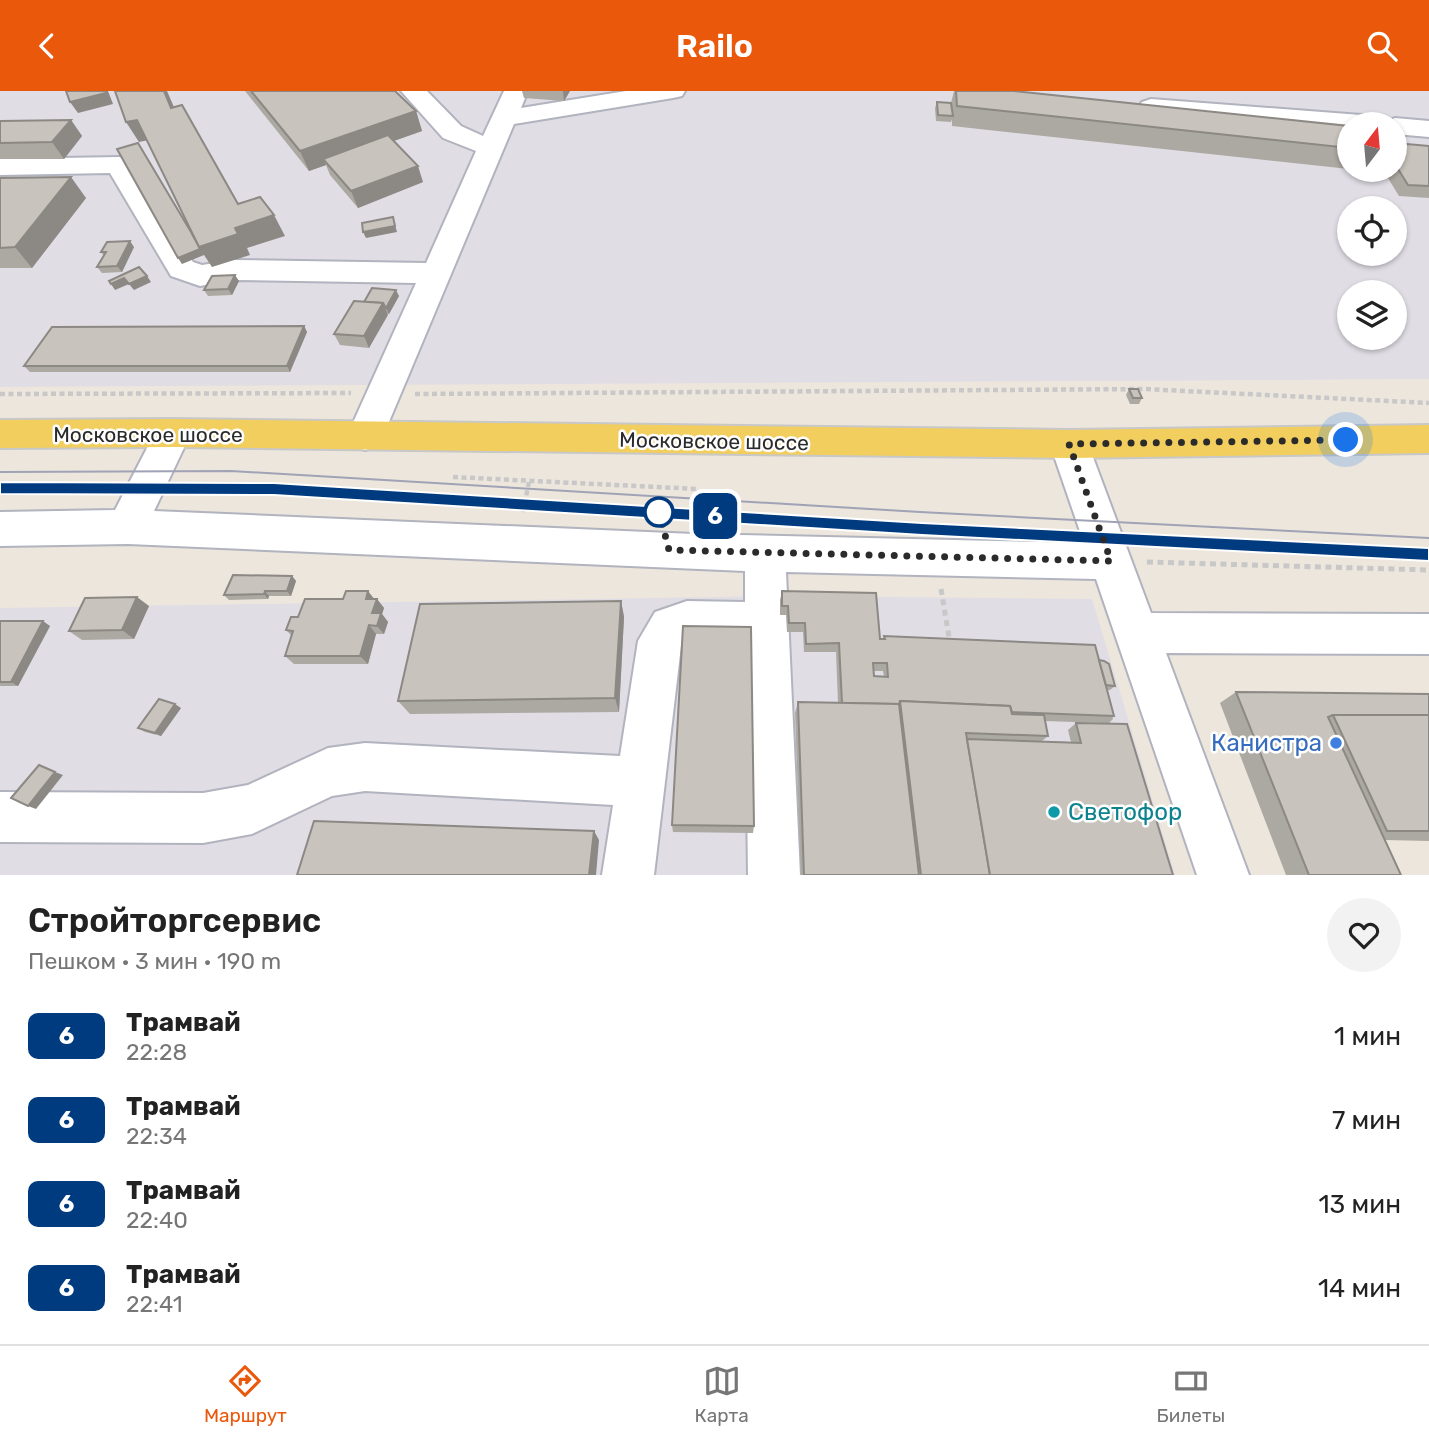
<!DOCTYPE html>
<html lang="ru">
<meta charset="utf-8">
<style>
:root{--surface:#fff;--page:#f2f2f2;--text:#222;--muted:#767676;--line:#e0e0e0;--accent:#ea580c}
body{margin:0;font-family:Rubik,sans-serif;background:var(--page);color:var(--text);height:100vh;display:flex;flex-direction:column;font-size:26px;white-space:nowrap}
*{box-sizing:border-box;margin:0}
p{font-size:23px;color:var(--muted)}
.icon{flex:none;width:38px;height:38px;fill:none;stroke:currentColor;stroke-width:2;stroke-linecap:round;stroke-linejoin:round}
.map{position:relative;height:784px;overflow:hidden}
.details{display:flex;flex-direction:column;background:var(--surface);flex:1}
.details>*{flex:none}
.badge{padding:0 14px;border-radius:10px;font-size:24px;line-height:46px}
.needle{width:46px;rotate:16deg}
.fabs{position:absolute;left:1337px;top:21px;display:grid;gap:14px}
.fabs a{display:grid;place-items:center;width:70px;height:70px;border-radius:50%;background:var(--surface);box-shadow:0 2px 5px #0004;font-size:35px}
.you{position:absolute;width:35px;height:35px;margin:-18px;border:5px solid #fff;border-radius:50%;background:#1a73e8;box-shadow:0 0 0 10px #1a73e833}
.map>.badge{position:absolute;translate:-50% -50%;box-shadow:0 0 0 4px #fff}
.round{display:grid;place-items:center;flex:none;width:74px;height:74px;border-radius:37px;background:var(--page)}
.head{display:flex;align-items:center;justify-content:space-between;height:119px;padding:0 28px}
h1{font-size:33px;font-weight:600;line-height:52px}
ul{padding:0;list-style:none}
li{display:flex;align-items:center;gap:21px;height:84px;padding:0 28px}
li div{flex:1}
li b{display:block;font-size:26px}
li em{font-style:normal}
li .badge{min-width:77px;font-weight:700;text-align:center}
header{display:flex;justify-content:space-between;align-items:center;height:91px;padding:0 28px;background:var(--accent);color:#fff;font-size:32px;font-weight:600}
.menu{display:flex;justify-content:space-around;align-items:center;height:98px;border-top:2px solid var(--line);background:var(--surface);font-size:19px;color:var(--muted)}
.menu a{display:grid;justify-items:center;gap:4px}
.menu .active{color:var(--accent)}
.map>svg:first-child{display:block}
.industrial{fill:#e0dde5;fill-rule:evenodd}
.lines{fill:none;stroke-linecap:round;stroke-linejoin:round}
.minor-casing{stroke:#b1b3be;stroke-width:4}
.major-casing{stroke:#c8c8c8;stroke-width:4}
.path-far1{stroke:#c8c8c8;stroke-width:4.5;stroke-dasharray:5 3.5;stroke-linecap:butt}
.path{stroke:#c8c8c8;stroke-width:5;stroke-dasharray:6 4.5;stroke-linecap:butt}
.minor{fill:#fff;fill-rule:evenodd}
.major{fill:#f1ce5e;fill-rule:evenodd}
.tram{stroke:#9fa3b5;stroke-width:2}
.wall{fill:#aca8a2;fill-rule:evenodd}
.shaded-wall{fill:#8c8884}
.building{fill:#c8c3bc;stroke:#8c8884;stroke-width:2;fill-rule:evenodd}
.line{fill:#003b80;stroke:#fff;stroke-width:2}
.walk{stroke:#2b2b2b;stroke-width:7;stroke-dasharray:0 12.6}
.stop-dot{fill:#fff;stroke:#003b80;stroke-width:3.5}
.shop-dot{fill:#3f7fe0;stroke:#fff;stroke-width:2.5}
.culture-dot{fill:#0f9aa8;stroke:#fff;stroke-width:2.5}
.labels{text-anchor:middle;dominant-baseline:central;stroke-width:5;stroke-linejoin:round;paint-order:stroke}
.street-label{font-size:21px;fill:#2b2b2b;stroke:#fff}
.near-shop-label{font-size:24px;fill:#366cbe;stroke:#fff;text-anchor:end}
.near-culture-label{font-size:24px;fill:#0d838f;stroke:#fff;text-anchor:start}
</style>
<header><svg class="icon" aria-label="back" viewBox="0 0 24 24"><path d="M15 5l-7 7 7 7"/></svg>Railo<svg class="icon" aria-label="search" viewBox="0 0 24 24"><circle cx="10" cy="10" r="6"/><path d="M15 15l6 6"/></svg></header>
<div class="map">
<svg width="1429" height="784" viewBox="0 0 1429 784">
<rect width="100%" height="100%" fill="#ede6dd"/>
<g class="industrial">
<path d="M0 0H1429V288L0 296ZM1349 33H1395V79H1349ZM1349 117H1395V163H1349ZM1349 201H1395V247H1349Z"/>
<path d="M788 505 1092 508 1175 784H0V517Z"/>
</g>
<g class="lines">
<defs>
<g id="minor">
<path d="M401 0H427L461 35 483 45 504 0H528L521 17 626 0H685L682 5 673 7 514 33 383 345 378 355 365 359 352 355 347 345 416 192 234 189 200 195 171 185 110 82 0 84V68L119 66 129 68 193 171 202 174 234 169 426 172 476 60 443 47Z"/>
<path d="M1151 8 1374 25 1385 31 1395 27 1429 30V46L1395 43V33H1349V39L1142 21 1138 16 1142 11Z"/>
<path d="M173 328 186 332 191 342 154 420 694 443 1084 452 1050 353 1056 343 1069 339 1082 343 1088 353 1151 522 1429 523V563L1166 562 1249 784H1197L1096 488 786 481 800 784H748L745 551 687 550 681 555 654 784H602L613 714 365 700 332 705 252 743 203 752 0 751V701L203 702 248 694 328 657 365 652 620 665 638 550 655 521 687 510 745 511V480L128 453 0 455V421L115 419 160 332Z"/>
</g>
<path id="major" d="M173 328 1069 339 1429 334V362L1069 367 173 356 0 357V329Z"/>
</defs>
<use href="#minor" class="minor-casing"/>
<use href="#major" class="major-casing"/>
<g class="path-far1">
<path d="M0 303 351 302"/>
<path d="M415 303 1145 298 1429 312"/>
<path d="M453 386 698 398 696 428"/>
<path d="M523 421 529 391"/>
</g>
<g class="path">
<path d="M1147 471 1429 479"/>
<path d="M941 498 950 552"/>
</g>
<use href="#minor" class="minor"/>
<use href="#major" class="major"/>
<g class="tram">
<path d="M0 381 231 380 920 421 1429 447"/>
<path d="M0 397 223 396 299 399 922 438 1429 464"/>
</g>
</g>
<g class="wall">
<path d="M245 0H395L416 20 422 40 394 50 423 91 358 117 330 84 326 74 309 80Z"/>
<path d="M522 0H570L564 10 524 7Z"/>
<path d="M954 0H1014L1349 35V78L952 35V28L951 31 936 30 935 17 937 11 951 12Z"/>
<path d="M71 29 82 45 64 68H0V30Z"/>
<path d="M1395 52 1429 55V107L1399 105 1383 79H1395Z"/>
<path d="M0 87 86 107 32 177H0Z"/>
<path d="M134 156 122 181 102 182 97 176 104 165 101 161Z"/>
<path d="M239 190 232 204 208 205 204 199Z"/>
<path d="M399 205 389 223H387L369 257 340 254 334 243 364 211Z"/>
<path d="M304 235 307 241 290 281H30L24 275Z"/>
<path d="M1129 298 1142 307 1139 313H1130L1126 304Z"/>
<path d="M292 485 296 490 291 505H269L268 508 229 509 224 504Z"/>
<path d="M782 500 880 548H883L884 545 1099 569 1115 595 1110 599H1107L1113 628 1109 632H1105L1045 630 1048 645 1042 650 1071 651 1068 639 1076 632 1173 784H801L795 622 798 611 838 612 836 561H804L803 541H787L786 524H780V509ZM873 580H883L884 586 874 585Z"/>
<path d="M374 508H377L384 517 382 523 388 531 384 543H376L368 573H294L285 565 292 545 286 539Z"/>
<path d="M621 510 624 526 619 621 410 623 398 610Z"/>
<path d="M149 515 134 548 82 549 69 540Z"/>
<path d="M0 530 50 535 18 595H0Z"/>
<path d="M1236 601 1429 603V750L1385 749 1401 784H1286L1220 612Z"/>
<path d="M181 617 161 645 145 641 138 637Z"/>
<path d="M672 734 754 735 753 742 673 741Z"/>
</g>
<g class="shaded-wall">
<path d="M106 0H108L113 13 78 22 70 11Z"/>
<path d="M164 0H167L183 37 171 17Z"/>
<path d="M563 0H570L564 10Z"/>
<path d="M416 20 422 40 328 73 323 68 326 74 309 80 300 60Z"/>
<path d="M71 29 82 45 64 68 52 51Z"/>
<path d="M137 29 149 49 139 51 126 31Z"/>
<path d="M418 75 423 91 358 117 351 100Z"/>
<path d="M71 86 86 107 32 177 15 156Z"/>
<path d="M274 124 285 145 247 157 250 164 212 176 204 164 182 173 178 167 235 137Z"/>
<path d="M393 126 397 141 366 147 363 141Z"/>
<path d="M130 150 134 156 122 181 117 175Z"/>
<path d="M235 184 239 190 232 204 228 198Z"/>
<path d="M147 185 151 191 134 199 129 193Z"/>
<path d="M124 187 129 193 115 199 111 193Z"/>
<path d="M396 199 399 205 389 223 386 217Z"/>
<path d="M383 212 388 224 369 257 364 245Z"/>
<path d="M304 235 307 241 290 281 287 275Z"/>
<path d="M292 485 296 490 291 505 287 500Z"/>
<path d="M265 500 269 505 268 508 264 503Z"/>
<path d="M368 500 375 509 366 508Z"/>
<path d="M137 506 149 515 134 548 122 539Z"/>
<path d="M377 508 384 517 382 523 388 531 384 543 377 535 372 522Z"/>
<path d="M621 510 624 526 619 621 615 607Z"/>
<path d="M43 530 50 535 18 595 11 591Z"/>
<path d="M369 534 376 543 368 573 360 565Z"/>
<path d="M175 613 181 617 161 645 155 642Z"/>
<path d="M55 681 63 684 36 718 28 715Z"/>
<path d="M594 740 599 749 596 784H589Z"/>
</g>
<g class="building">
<path d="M66 0H106V2L70 11Z"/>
<path d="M115 0H164L171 17 182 14 238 113 260 106 274 124 235 137 238 143 199 156 137 29 126 31Z"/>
<path d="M251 0H395L416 20 300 60Z"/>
<path d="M956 0H1014L1349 35V57L957 15Z"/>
<path d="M937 11 951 12 953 25 938 24Z"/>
<path d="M71 29 52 51 0 52V30Z"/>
<path d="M388 44 418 75 351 100 323 68Z"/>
<path d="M138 52 191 141 200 158 178 167 117 58Z"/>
<path d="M1395 52 1429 55V95L1408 94 1395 73Z"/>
<path d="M71 86 15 156 0 157V87Z"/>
<path d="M393 126 395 135 363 141 362 132Z"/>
<path d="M130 150 117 175 97 176 106 161H101L107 151Z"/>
<path d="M139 176 147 185 129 193 124 187 111 193 109 190Z"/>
<path d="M235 184 228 198 204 199 212 185Z"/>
<path d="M372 197 396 199 386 217 383 212 364 211Z"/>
<path d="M354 210 383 212 364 245 334 243Z"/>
<path d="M304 235 287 275H24L52 236Z"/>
<path d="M1129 298H1138L1142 307H1133Z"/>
<path d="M233 484 292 485 287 500H265L264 503 224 504Z"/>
<path d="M346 500H368L366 508H377L372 522H381L377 535 369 534 360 565H285L293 540 286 539 291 526H298L305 508H343Z"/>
<path d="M782 500 876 502 880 548H885L884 545 1095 554 1114 625 1012 621 1010 615 900 610 899 613 842 612 839 552 806 553 805 532H789L788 515H782ZM873 572H887L888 586 874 585Z"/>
<path d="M137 506 122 539 69 540 85 507Z"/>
<path d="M621 510 615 607 398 610 420 513Z"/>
<path d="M0 530H43L11 591H0Z"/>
<path d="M683 535 751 536 754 735 672 734Z"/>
<path d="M1099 569 1104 570 1109 573 1115 595 1106 594Z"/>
<path d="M1236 601 1429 603V624H1333L1328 626 1401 784H1309Z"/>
<path d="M159 608 175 613 155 642 138 637Z"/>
<path d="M900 610 1010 615 1012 623 1044 624 1048 645 966 642 990 784H921Z"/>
<path d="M798 611 899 613 919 784H804Z"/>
<path d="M1333 624H1429V740H1387Z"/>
<path d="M1076 632 1127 633 1173 784H990L967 648 1081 652Z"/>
<path d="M39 674 55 681 28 715 11 707Z"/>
<path d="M314 730 594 740 589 784H297Z"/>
</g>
<path class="line" d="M0 391 274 392 922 432 1429 457V470L922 444 274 404 0 403Z"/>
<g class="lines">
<path class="walk" d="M659 421 669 459 1111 470 1069 353 1346 349"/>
</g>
<circle class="stop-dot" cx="659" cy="421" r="14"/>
<circle class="shop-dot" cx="1336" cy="652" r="7"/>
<circle class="culture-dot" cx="1054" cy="721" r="7"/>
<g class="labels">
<g class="street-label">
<text x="148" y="343">Московское шоссе</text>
<text transform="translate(714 350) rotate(1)">Московское шоссе</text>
</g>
<g class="near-shop-label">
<text x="1322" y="652">Канистра</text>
</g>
<g class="near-culture-label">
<text x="1068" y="721">Светофор</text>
</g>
</g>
</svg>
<div class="fabs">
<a><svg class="needle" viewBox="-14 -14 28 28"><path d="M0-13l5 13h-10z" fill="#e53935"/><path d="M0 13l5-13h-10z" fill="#767676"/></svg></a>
<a><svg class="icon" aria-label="locate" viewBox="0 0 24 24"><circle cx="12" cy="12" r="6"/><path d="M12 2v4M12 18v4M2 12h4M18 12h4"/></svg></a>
<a><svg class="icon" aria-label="layers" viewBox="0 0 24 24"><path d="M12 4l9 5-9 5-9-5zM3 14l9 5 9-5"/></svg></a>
</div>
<div class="you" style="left:1346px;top:349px"></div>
<b class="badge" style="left:715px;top:425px;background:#003b80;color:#fff">6</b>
</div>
<section class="details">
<div class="head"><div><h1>Стройторгсервис</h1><p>Пешком · 3 мин · 190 m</p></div><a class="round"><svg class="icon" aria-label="heart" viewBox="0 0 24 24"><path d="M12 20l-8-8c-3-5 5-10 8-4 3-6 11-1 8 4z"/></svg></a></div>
<ul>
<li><span class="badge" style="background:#003b80;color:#fff">6</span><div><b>Трамвай</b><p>22:28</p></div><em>1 мин</em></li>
<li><span class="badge" style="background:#003b80;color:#fff">6</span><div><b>Трамвай</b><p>22:34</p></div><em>7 мин</em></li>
<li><span class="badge" style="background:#003b80;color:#fff">6</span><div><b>Трамвай</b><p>22:40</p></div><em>13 мин</em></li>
<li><span class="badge" style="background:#003b80;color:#fff">6</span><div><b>Трамвай</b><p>22:41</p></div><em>14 мин</em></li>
</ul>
</section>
<nav class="menu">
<a class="active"><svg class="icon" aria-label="directions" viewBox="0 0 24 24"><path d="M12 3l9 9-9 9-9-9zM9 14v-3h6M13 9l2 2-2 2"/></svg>Маршрут</a>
<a><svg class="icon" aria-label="map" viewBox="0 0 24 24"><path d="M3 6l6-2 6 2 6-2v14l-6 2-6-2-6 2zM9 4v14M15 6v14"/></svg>Карта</a>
<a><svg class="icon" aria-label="tickets" viewBox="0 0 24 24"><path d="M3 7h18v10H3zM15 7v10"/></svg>Билеты</a>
</nav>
